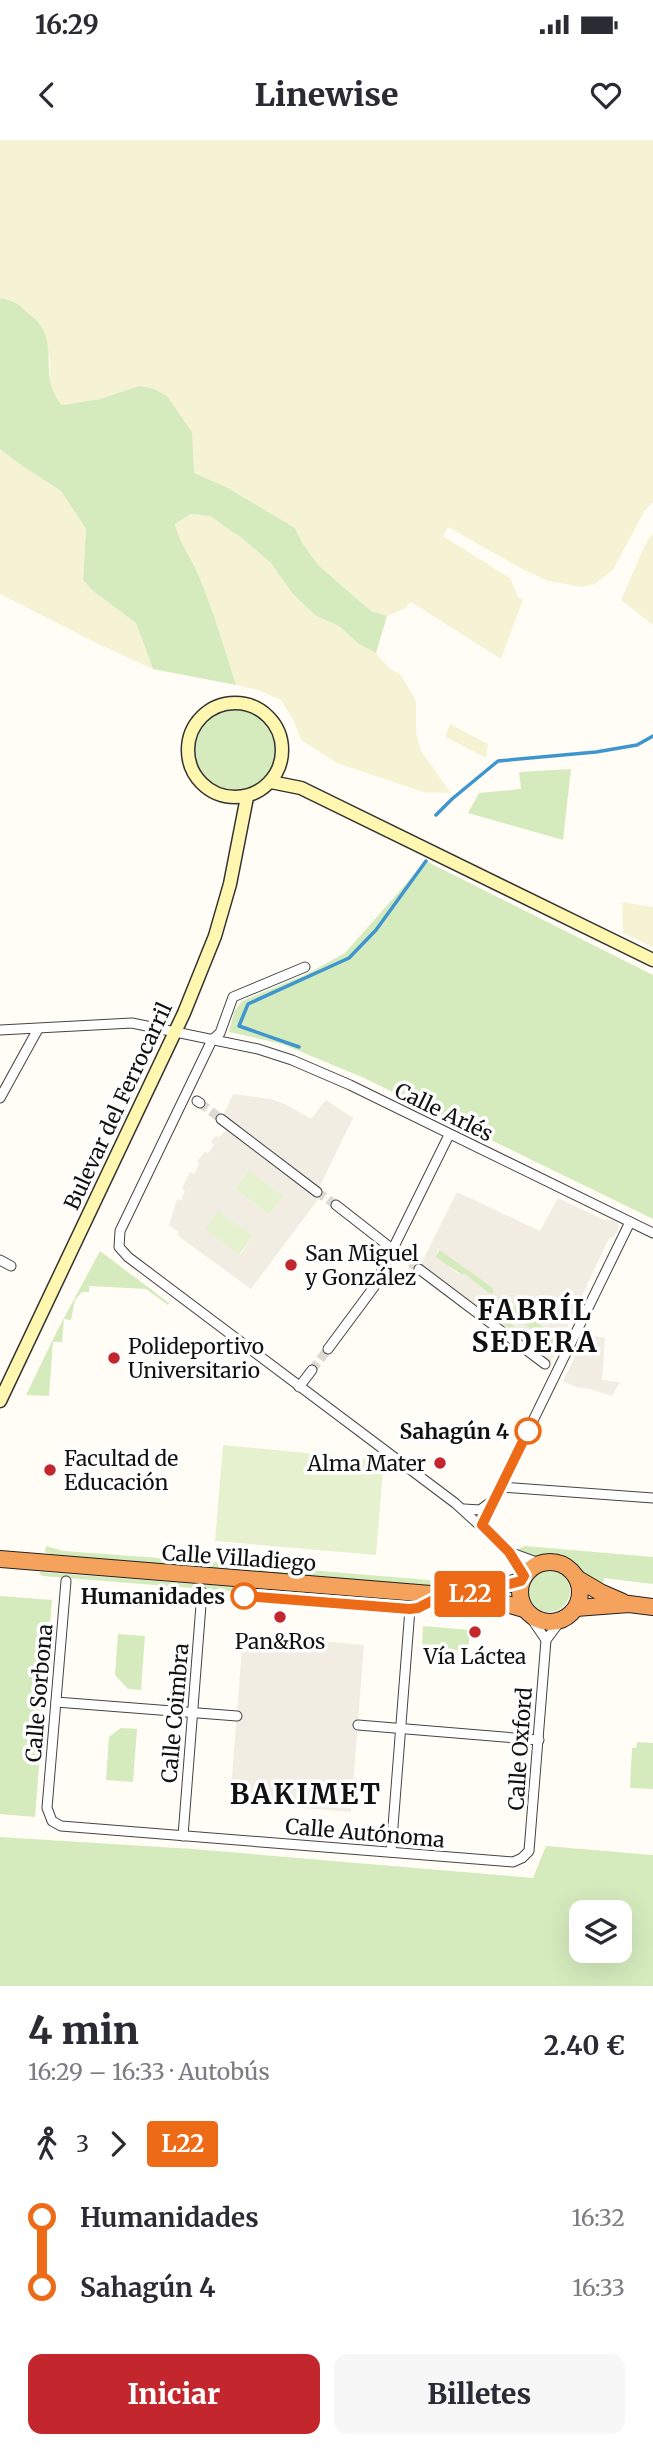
<!DOCTYPE html>
<html lang="es">
<meta charset="utf-8">
<style>
:root{--surface:#fff;--page:#f7f7f7;--text:#2b2b33;--muted:#7c7c81;--accent:#c4262e}
body{margin:0;font-family:Merriweather,serif;background:var(--page);color:var(--text);height:100vh;display:flex;flex-direction:column;font-size:26px;white-space:nowrap}
*{box-sizing:border-box;margin:0}
p{font-size:23px;color:var(--muted)}
.icon{flex:none;width:38px;height:38px;fill:none;stroke:currentColor;stroke-width:2;stroke-linecap:round;stroke-linejoin:round}
.map{position:relative;height:1846px;overflow:hidden}
.details{display:flex;flex-direction:column;background:var(--surface);flex:1}
.details>*{flex:none}
.badge{padding:0 14px;border-radius:5px;font-size:24px;line-height:46px}
.tools{position:absolute;left:569px;top:1760px;display:grid;gap:14px}
.tools a{display:grid;place-items:center;width:63px;height:63px;border-radius:14px;background:var(--surface);box-shadow:0 7px 28px #0002;font-size:35px}
.map>.badge{position:absolute;translate:-50% -50%;box-shadow:0 0 0 4px #fff}
.legs{display:flex;align-items:center;gap:10px;height:77px;padding:0 28px;font-size:23px}
.legs p{margin-inline-start:auto}
.overview{display:flex;align-items:center;justify-content:space-between;height:119px;padding:0 28px}
h1{font-size:38px;font-weight:800;line-height:52px}
.button{display:flex;gap:14px;margin-top:auto;padding:14px 28px}
.button a{flex:1;height:80px;border-radius:14px;background:var(--accent);color:#fff;font-size:28px;font-weight:800;line-height:80px;text-align:center}
.button a+a{background:var(--page);color:var(--text)}
ul{padding:0 28px;list-style:none}
li{display:flex;align-items:center;gap:24px;height:70px;font-size:26px}
li i{display:grid;place-items:center;width:10px;height:100%;margin:0 9px;background:currentColor}
li i::after{content:'';width:18px;height:18px;margin:-9px;border:5px solid;border-radius:50%;background:var(--surface)}
li p{margin-inline-start:auto}
li:first-child i{background:linear-gradient(#0000 50%,currentColor 0)}
li:last-child i{background:linear-gradient(currentColor 50%,#0000 0)}
.status{display:flex;justify-content:space-between;align-items:center;height:49px;padding:0 35px;background:var(--surface);direction:ltr}
.status svg{height:19px;fill:currentColor}
header{display:flex;justify-content:space-between;align-items:center;height:91px;padding:0 28px;background:var(--surface);font-size:32px;font-weight:800}
.map>svg:first-child{display:block}
.farmland{fill:#f6f3d4}
.green{fill:#d5ebbd;fill-rule:evenodd}
.pitch{fill:#e6f2cf}
.plaza{fill:#f1ede2;fill-rule:evenodd}
.lines{fill:none;stroke-linecap:round;stroke-linejoin:round}
.stream{stroke:#3f96cf;stroke-width:3.5}
.street-tunnel{stroke:#dbdad3;stroke-width:9;stroke-dasharray:9 4.5;stroke-linecap:butt}
.street-casing{stroke:#444;stroke-width:11}
.secondary-casing{stroke:#333;stroke-width:15}
.highway-casing{stroke:#222;stroke-width:18}
.street{stroke:#fff;stroke-width:9}
.secondary{stroke:#fff6b0;stroke-width:12}
.highway{stroke:#f5a25d;stroke-width:16}
.line-1-casing{stroke:#fff;stroke-width:16}
.line-1{stroke:#ed6b17;stroke-width:10}
.poi-dot{fill:#c4262e;stroke:#fff;stroke-width:2.5}
.stop-1-dot{fill:#fff;stroke:#ed6b17;stroke-width:3.5}
.labels{text-anchor:middle;dominant-baseline:central;stroke-width:7;stroke-linejoin:round;paint-order:stroke}
.street-label{font-size:21px;fill:#111;stroke:#fff}
.poi-label{font-size:21px;fill:#111;stroke:#fff;text-anchor:start}
.stop-label{font-size:21px;font-weight:bold;fill:#111;stroke:#fff;text-anchor:end}
.district-label{font-size:28px;font-weight:bold;letter-spacing:2px;fill:#111;stroke:#fff}
</style>
<div class="status"><b>16:29</b><svg viewBox="0 0 49 12"><path d="M0 12V9h3v3zM5 12V6h3v6zM10 12V3h3v9zM15 12V0h3v12zM26 1h20v11H26zM47 4h2v5h-2z"/></svg></div>
<header><svg class="icon" aria-label="back" viewBox="0 0 24 24"><path d="M15 5l-7 7 7 7"/></svg>Linewise<svg class="icon" aria-label="heart" viewBox="0 0 24 24"><path d="M12 20l-8-8c-3-5 5-10 8-4 3-6 11-1 8 4z"/></svg></header>
<div class="map">
<svg width="653" height="1846" viewBox="0 0 653 1846">
<rect width="100%" height="100%" fill="#fffdf5"/>
<g class="farmland">
<path d="M0 0H653V362L645 370 613 430 595 444 582 447 548 441 520 428 448 387 443 396 510 438 518 457 523 460 501 519 411 462 404 469 387 476 371 471 318 425 303 404 295 388 228 348 193 333 192 292 167 256 152 248 139 246 100 259 62 265 50 249V219L40 184 23 168 9 159 0 158Z"/>
<path d="M0 309 21 325 61 351 86 389 83 440 93 451 136 483 153 529 100 505 0 454Z"/>
<path d="M191 374 210 376 243 399 271 423 292 453 316 476 339 486 359 504 376 513 389 528 401 535 416 561V593L421 611 451 653 423 652 337 623 301 600 293 579 281 560 258 550 236 545 211 468 196 429 178 398 175 384Z"/>
<path d="M653 393V485L621 460 645 405Z"/>
<path d="M450 584 488 604 486 618 445 597Z"/>
<path d="M622 762 653 767V807L623 793Z"/>
</g>
<g class="green">
<path d="M0 158C12 159 20 165 29 174 33 177 38 181 41 186 57 213 39 239 62 265L100 259 139 246 152 248 167 256 192 292 194 333 228 348 295 388 303 404 318 425 371 471 387 476 376 513 359 504 339 486 316 476 292 453 271 423 243 399 210 376 191 374 175 384C179 403 191 417 198 434 213 470 224 507 236 545L153 529 136 483 93 451 83 440 86 389 61 351 21 325 0 309Z"/>
<circle cx="235" cy="611" r="44"/>
<path d="M571 629 563 700 468 673 479 653 521 649 519 632Z"/>
<path d="M426 721 653 835V1079L362 937 282 904 229 892 234 872 242 861 307 834 345 813Z"/>
<path d="M441 1108 493 1148V1153L490 1154C472 1140 454 1130 435 1117Z"/>
<path d="M100 1111 169 1163 168 1165 146 1149 89 1146V1152H82L75 1160 71 1180 64 1179 62 1202H53L49 1256 26 1255 57 1191Z"/>
<path d="M499 1155 555 1195 552 1204 524 1184 497 1158Z"/>
<path d="M490 1168 516 1187H523L549 1208 546 1216 488 1173Z"/>
<path d="M46 1406 64 1411 173 1419 169 1425 55 1416 45 1412Z"/>
<path d="M525 1406 653 1417V1444L604 1438 603 1447 582 1434 573 1424 563 1418 554 1415 535 1416 518 1409Z"/>
<path d="M211 1422 441 1441 486 1440 487 1443 429 1446 210 1429Z"/>
<circle cx="549" cy="1451" r="21"/>
<path d="M41 1432 420 1461 411 1466 43 1436 39 1434Z"/>
<path d="M0 1456 52 1460 35 1677 0 1674Z"/>
<path d="M473 1462 488 1463 487 1474C467 1471 450 1470 431 1477V1467L441 1463Z"/>
<path d="M423 1486 470 1490 468 1511 422 1507Z"/>
<path d="M118 1494 145 1496 141 1550 128 1549 115 1535Z"/>
<path d="M121 1588 137 1589 133 1642 106 1640 109 1597Z"/>
<path d="M637 1602 653 1603V1649L630 1648 632 1608H636Z"/>
<path d="M0 1697 193 1709 533 1738 546 1706 653 1715V1846H0ZM581 1773H620V1811H581Z"/>
</g>
<g class="pitch">
<path d="M249 1030 284 1056 269 1075 235 1049Z"/>
<path d="M218 1070 253 1096 239 1115 204 1089Z"/>
<path d="M223 1305 369 1319 383 1330 376 1415 215 1401Z"/>
</g>
<g class="plaza">
<path d="M233 954 271 959 287 965 311 979 326 960 353 978 316 1054 320 1057 251 1149 177 1095 179 1092 169 1085 177 1059 181 1060 185 1051 182 1048 190 1032 194 1034 199 1025 197 1022 204 1012 208 1013 214 1005 211 1002 216 996 219 997 229 987 221 980ZM249 1030 283 1056 269 1075 235 1049ZM218 1071 253 1096 240 1115 205 1089Z"/>
<path d="M457 1052 540 1091 558 1058 604 1080H613L618 1083 619 1087 614 1097 609 1098 551 1222 543 1219 540 1226 417 1132ZM438 1109 493 1148V1153L490 1154 465 1134H459L436 1117ZM499 1155 555 1195 552 1204 524 1184 523 1179 498 1159ZM490 1168 517 1187H523L549 1208 546 1216 488 1173Z"/>
<path d="M586 1194 605 1198 602 1240 620 1242 612 1256 589 1249 576 1247 563 1241Z"/>
<path d="M243 1495 250 1496 251 1498 276 1500V1497L298 1499V1501L312 1502V1500L364 1505 351 1672 230 1662Z"/>
</g>
<g class="lines">
<g class="stream">
<path d="M436 675 452 659 498 621 596 612 637 605 653 596"/>
<path d="M299 907 239 886 248 864 349 818 376 790 426 721"/>
</g>
<g class="street-tunnel">
<path d="M200 963 221 979"/>
<path d="M317 1052 336 1065"/>
<path d="M400 1115 419 1129"/>
<path d="M312 1230 328 1209"/>
</g>
<defs>
<g id="street">
<path d="M305 827 233 857 220 893 212 900 120 1091 119 1107 128 1117 455 1363 509 1412 524 1436"/>
<path d="M0 890 132 883 258 909 292 920 350 945 653 1093"/>
<path d="M0 958 38 889"/>
<path d="M197 961 200 963"/>
<path d="M221 979 317 1052"/>
<path d="M336 1065 400 1115"/>
<path d="M0 1120 11 1126"/>
<path d="M419 1129 545 1224"/>
<path d="M328 1209 374 1147 449 995"/>
<path d="M299 1247 312 1230"/>
<path d="M501 1347 653 1358"/>
<path d="M464 1369 480 1370 492 1361"/>
<path d="M482 1385 630 1082"/>
<path d="M509 1412 539 1423"/>
<path d="M66 1441 47 1668 52 1681 61 1686 513 1722 522 1718 529 1711 546 1500 561 1480"/>
<path d="M529 1475 546 1500"/>
<path d="M56 1562 237 1576"/>
<path d="M358 1585 539 1600"/>
<path d="M183 1696 202 1452"/>
<path d="M391 1712 410 1469"/>
</g>
<g id="secondary">
<circle cx="235" cy="610" r="47"/>
<path d="M271 642 301 648 653 820"/>
<path d="M0 1261 184 873 215 796 230 744 247 657"/>
</g>
<g id="highway">
<path d="M0 1419 443 1455 472 1454 524 1469"/>
<circle cx="550" cy="1452" r="30"/>
<path d="M578 1439 600 1452 623 1462"/>
<path d="M472 1454 521 1441"/>
<path d="M576 1468 629 1464 653 1467"/>
</g>
</defs>
<use href="#street" class="street-casing"/>
<use href="#secondary" class="secondary-casing"/>
<use href="#highway" class="highway-casing"/>
<use href="#street" class="street"/>
<use href="#secondary" class="secondary"/>
<use href="#highway" class="highway"/>
</g>
<g class="lines">
<defs>
<path id="line-1" d="M244 1456 410 1469 418 1468 443 1455 472 1454 521 1441 524 1436 509 1412 482 1385 528 1291"/>
</defs>
<use href="#line-1" class="line-1-casing"/>
<use href="#line-1" class="line-1"/>
</g>
<g class="poi-dot">
<circle cx="291" cy="1125" r="7"/>
<circle cx="114" cy="1218" r="7"/>
<circle cx="440" cy="1323" r="7"/>
<circle cx="50" cy="1330" r="7"/>
<circle cx="280" cy="1477" r="7"/>
<circle cx="475" cy="1492" r="7"/>
</g>
<g class="stop-1-dot">
<circle cx="528" cy="1291" r="12"/>
<circle cx="244" cy="1456" r="12"/>
</g>
<g class="labels">
<g class="street-label">
<text transform="translate(118 966) rotate(-65)">Bulevar del Ferrocarril</text>
<text transform="translate(444 972) rotate(26)">Calle Arlés</text>
<text transform="translate(239 1418) rotate(4)">Calle Villadiego</text>
<text transform="translate(39 1553) rotate(-85)">Calle Sorbona</text>
<text transform="translate(175 1573) rotate(-85)">Calle Coimbra</text>
<text transform="translate(520 1609) rotate(-86)">Calle Oxford</text>
<text transform="translate(365 1693) rotate(5)">Calle Autónoma</text>
</g>
<g class="poi-label">
<text x="305" y="1113">San Miguel<tspan x="305" dy="24">y González</tspan></text>
<text x="128" y="1206">Polideportivo<tspan x="128" dy="24">Universitario</tspan></text>
<text x="64" y="1318">Facultad de<tspan x="64" dy="24">Educación</tspan></text>
<text x="426" y="1323" text-anchor="end">Alma Mater</text>
<text x="280" y="1501" text-anchor="middle">Pan&amp;Ros</text>
<text x="475" y="1516" text-anchor="middle">Vía Láctea</text>
</g>
<g class="stop-label">
<text x="509" y="1291">Sahagún 4</text>
<text x="225" y="1456">Humanidades</text>
</g>
<g class="district-label">
<text x="535" y="1170">FABRÍL<tspan x="535" dy="32">SEDERA</tspan></text>
<text x="306" y="1654">BAKIMET</text>
</g>
</g>
</svg>
<div class="tools">
<a><svg class="icon" aria-label="layers" viewBox="0 0 24 24"><path d="M12 4l9 5-9 5-9-5zM3 14l9 5 9-5"/></svg></a>
</div>
<b class="badge" style="left:470px;top:1454px;background:#ed6b17;color:#fff">L22</b>
</div>
<section class="details">
<div class="overview"><div><h1>4 min</h1><p>16:29 – 16:33 · Autobús</p></div><b>2.40 €</b></div>
<div class="legs"><svg class="icon" aria-label="walk" viewBox="0 0 24 24"><circle cx="13" cy="4" r="2"/><path d="M13 8l-2 6 4 7M11 14l-3 7M7 12l3-4h3l4 4"/></svg>3<svg class="icon" aria-label="forward" viewBox="0 0 24 24"><path d="M9 5l7 7-7 7"/></svg><b class="badge" style="background:#ed6b17;color:#fff">L22</b></div>
<ul>
<li><i style="color:#ed6b17"></i><b>Humanidades</b><p>16:32</p></li>
<li><i style="color:#ed6b17"></i><b>Sahagún 4</b><p>16:33</p></li>
</ul>
<div class="button"><a>Iniciar</a><a>Billetes</a></div>
</section>
